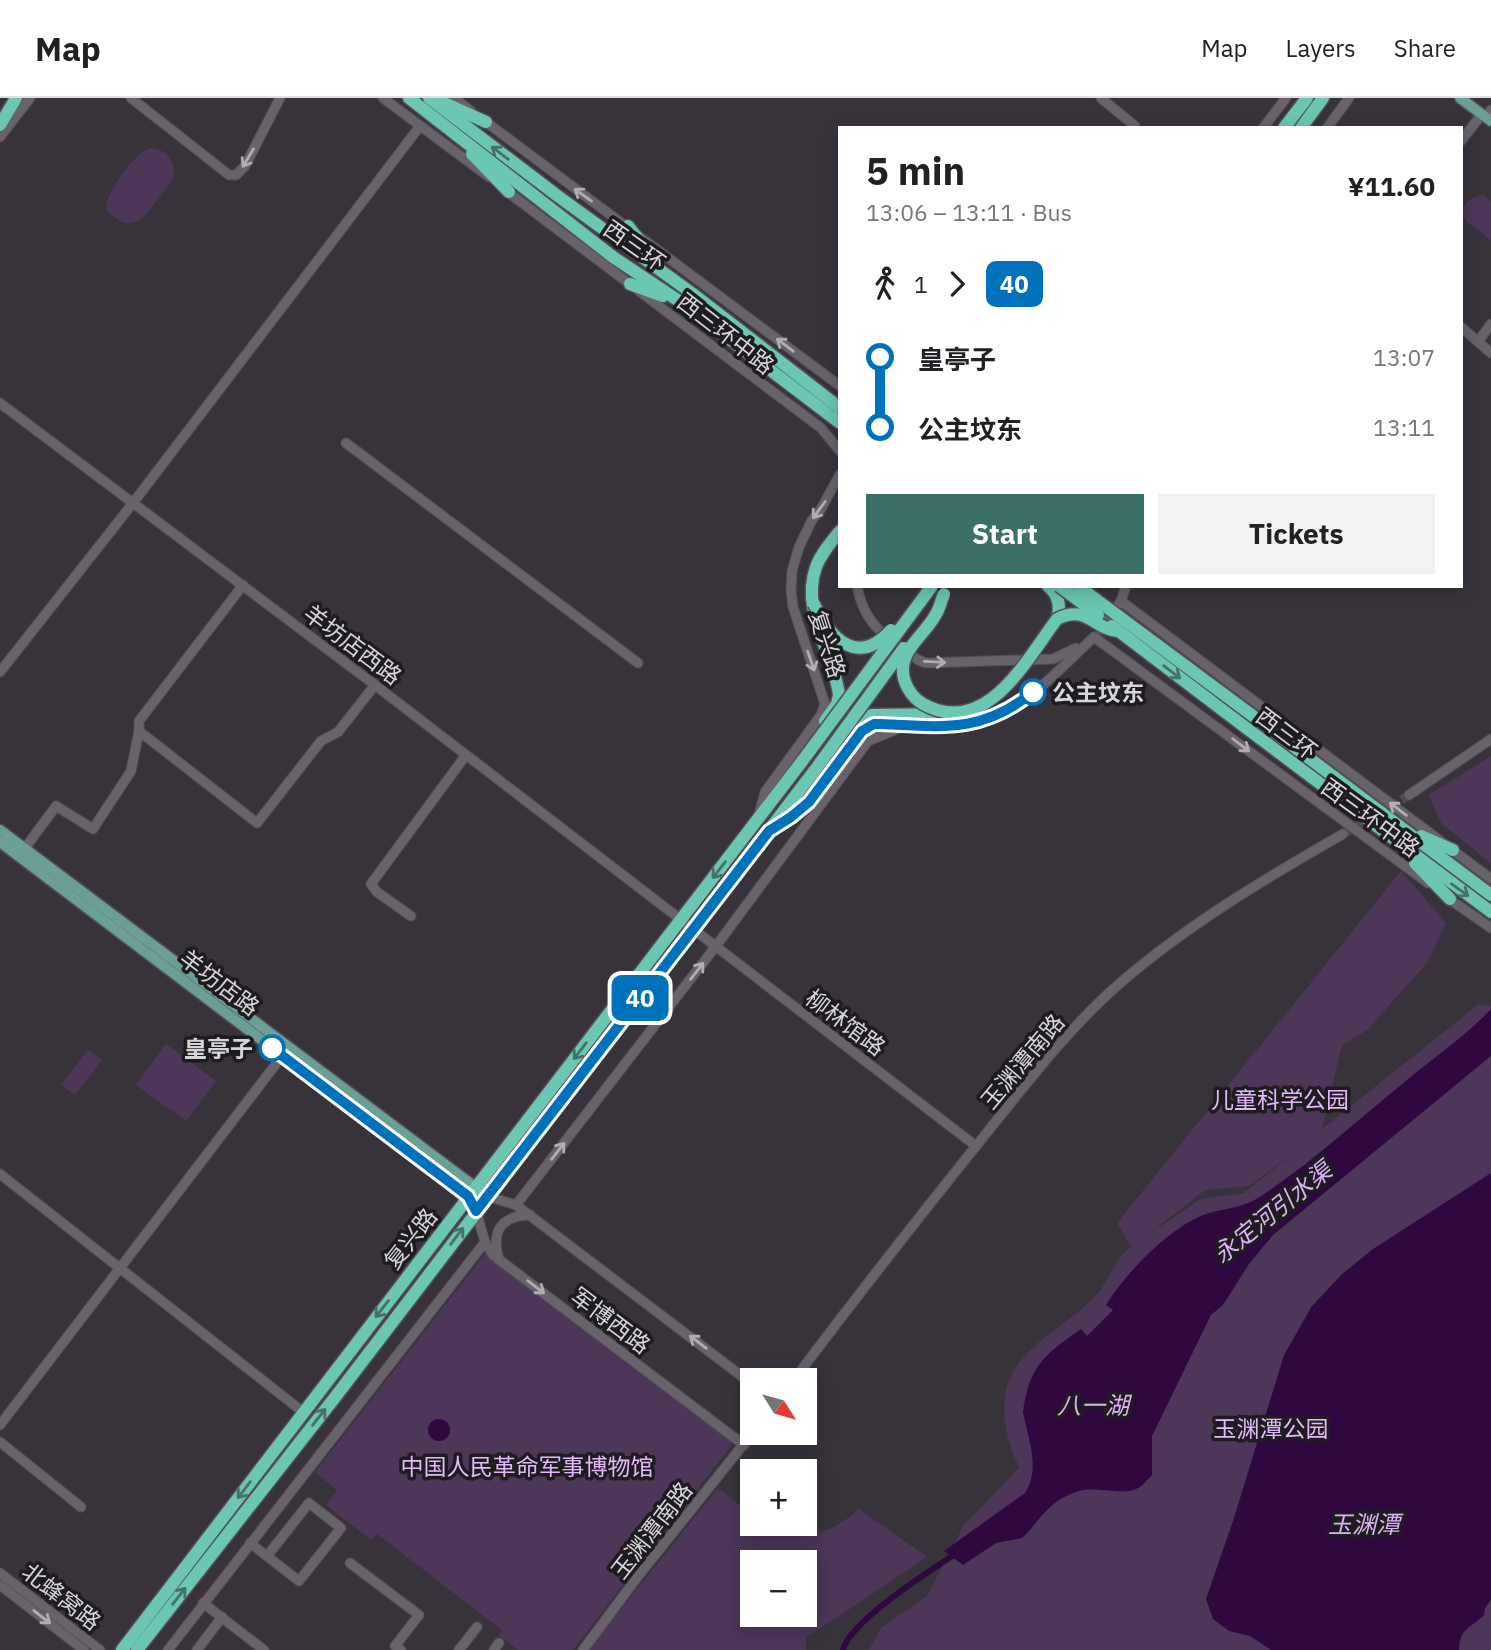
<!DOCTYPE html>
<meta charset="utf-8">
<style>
:root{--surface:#fff;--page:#f2f2f2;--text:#202124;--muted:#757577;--line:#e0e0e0;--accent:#3b6f67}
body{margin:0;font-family:"IBM Plex Sans","Noto Sans SC",sans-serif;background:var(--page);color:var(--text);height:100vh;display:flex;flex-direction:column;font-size:26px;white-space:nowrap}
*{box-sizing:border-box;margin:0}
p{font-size:23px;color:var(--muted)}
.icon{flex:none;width:38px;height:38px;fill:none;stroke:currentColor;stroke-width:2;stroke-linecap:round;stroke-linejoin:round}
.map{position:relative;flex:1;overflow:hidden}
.drawer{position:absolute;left:838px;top:28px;width:625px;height:462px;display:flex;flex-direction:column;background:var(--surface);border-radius:0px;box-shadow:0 4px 18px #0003}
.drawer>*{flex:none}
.badge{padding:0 14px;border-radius:10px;font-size:24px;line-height:46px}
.needle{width:46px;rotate:127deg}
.controls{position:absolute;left:740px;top:1270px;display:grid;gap:14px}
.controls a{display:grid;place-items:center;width:77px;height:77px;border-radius:0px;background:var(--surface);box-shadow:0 4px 18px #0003;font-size:35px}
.map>.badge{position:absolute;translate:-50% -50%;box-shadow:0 0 0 4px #fff}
.legs{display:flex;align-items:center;gap:10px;height:77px;padding:0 28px;font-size:23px}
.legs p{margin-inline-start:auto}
.overview{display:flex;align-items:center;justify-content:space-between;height:119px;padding:0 28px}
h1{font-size:38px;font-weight:700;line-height:52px}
.action{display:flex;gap:14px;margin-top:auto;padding:14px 28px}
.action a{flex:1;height:80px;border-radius:0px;background:var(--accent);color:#fff;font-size:28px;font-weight:700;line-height:80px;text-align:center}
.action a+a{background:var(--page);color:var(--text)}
ul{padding:0 28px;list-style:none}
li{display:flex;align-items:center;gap:24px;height:70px;font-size:26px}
li i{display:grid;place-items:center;width:10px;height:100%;margin:0 9px;background:currentColor}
li i::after{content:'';width:18px;height:18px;margin:-9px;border:5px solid;border-radius:50%;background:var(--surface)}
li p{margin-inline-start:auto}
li:first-child i{background:linear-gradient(#0000 50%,currentColor 0)}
li:last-child i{background:linear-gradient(currentColor 50%,#0000 0)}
header{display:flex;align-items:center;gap:42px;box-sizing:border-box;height:98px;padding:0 35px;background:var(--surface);border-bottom:2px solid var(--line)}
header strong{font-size:33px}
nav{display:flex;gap:38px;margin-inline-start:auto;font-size:24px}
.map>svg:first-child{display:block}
.green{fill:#4d3658;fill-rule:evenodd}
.water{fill:#300840}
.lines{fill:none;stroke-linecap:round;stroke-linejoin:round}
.canal{stroke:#300840;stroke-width:6}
.minor-tunnel{stroke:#504b53;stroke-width:9;stroke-dasharray:9 4.5;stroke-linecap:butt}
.minor-casing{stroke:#534f56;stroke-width:11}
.major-casing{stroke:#534f56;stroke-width:13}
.highway-casing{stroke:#534f56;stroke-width:15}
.minor{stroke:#68626b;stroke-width:9}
.major{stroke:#6a9e96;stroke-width:10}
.highway{stroke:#6bc6b3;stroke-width:12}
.highway-bridge-casing{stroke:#534f56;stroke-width:15;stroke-linecap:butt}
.highway-bridge{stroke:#6bc6b3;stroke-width:12}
.oneway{stroke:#447169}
.oneway2{stroke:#b1adb3}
.line-1-casing{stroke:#fff;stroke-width:16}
.line-1{stroke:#0072bc;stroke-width:10}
.stop-1-dot{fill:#fff;stroke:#0072bc;stroke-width:3.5}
.labels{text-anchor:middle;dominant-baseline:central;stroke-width:7;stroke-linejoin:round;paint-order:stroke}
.street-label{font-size:23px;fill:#d8d5da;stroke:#1e1c1f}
.stop-label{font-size:23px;font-weight:bold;fill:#d8d5da;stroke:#1e1c1f;text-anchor:start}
.park-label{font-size:23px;fill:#e5b7fc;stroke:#1e1c1f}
.water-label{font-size:24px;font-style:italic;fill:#deb1f5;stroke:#1e1c1f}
</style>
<header>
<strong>Map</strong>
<nav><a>Map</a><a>Layers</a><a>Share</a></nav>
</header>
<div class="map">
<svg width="1491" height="1552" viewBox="0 0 1491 1552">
<rect width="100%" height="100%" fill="#38333b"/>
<g class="green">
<path d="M149 50C166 51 175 61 174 78 169 88 162 96 155 105 139 126 128 134 107 113 102 97 135 56 149 50Z"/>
<path d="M1483 97 1491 103V142L1466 123 1462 114C1467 102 1471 99 1483 97Z"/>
<path d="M1491 658V765L1441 725 1429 697Z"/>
<path d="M1401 773 1446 825 1427 865 1367 932 1342 947 1322 1031 1479 906 1491 908V1552H869L881 1530 927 1498 964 1427 1019 1370C1015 1359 1009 1347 1007 1335 990 1256 1053 1243 1097 1196 1111 1181 1114 1161 1131 1149L1117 1125ZM1292 1056 1244 1095 1201 1101 1149 1136 1205 1092 1249 1088Z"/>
<path d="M166 946 216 983 186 1023 136 987Z"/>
<path d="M88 952 102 962 75 997 61 987Z"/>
<path d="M487 1153 734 1344 573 1552H518L499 1537 502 1532 377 1436 371 1442 326 1407 337 1392 315 1374Z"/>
<path d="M718 1390 752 1417V1426C765 1426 774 1431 786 1433 818 1439 835 1432 859 1411L927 1459 806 1540V1552H588ZM752 1465H805V1517H752Z"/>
</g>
<g class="water">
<path d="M1491 911V958L1273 1137 1249 1166 1223 1207 1211 1217 1152 1338V1377C1147 1382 1142 1389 1136 1391 1121 1398 1096 1387 1076 1394 1047 1404 1042 1421 1022 1440L996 1445 963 1467 944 1453 1025 1395C1041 1370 1028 1341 1023 1314 1029 1268 1045 1256 1081 1231L1087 1238 1113 1212 1106 1207C1126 1175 1167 1132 1203 1117 1222 1110 1241 1111 1258 1100 1309 1067 1354 1025 1401 987 1430 962 1465 939 1491 911Z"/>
<path d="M1491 1075V1502L1485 1510 1484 1517C1470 1531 1460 1529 1459 1552H1271L1250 1538 1229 1533 1213 1521 1206 1501 1234 1420 1284 1257 1312 1208 1342 1176 1373 1151Z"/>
<circle cx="439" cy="1332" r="11"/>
</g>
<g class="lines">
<path class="canal" d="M843 1552C849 1524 931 1472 957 1455"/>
<path class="minor-tunnel" d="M1343 736 1409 697"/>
<defs>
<g id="minor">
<path d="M131 0 229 77H236L245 68 280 0"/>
<path d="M383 0 489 79"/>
<path d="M454 0 471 13"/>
<path d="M1101 0 1135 28"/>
<path d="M1490 13 1491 12"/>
<path d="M482 21 840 288"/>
<path d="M1263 30 1286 0"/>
<path d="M1327 30 1349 0"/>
<path d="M0 39 30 0"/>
<path d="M1461 43 1482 16"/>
<path d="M505 92 821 330 840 353"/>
<path d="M1461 229 1491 255"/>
<path d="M1479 242 1491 226"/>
<path d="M0 305 375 587 976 1048"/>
<path d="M346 345 638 565"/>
<path d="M857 488C865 530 887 538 918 562L926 565 1053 561 1076 550"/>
<path d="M1121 503 1491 781"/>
<path d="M1100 531 1121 503 1126 488"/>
<path d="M1094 539 1428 785"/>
<path d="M0 574 133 405 420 28"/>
<path d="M139 633V623L243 487"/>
<path d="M1409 697 1491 641"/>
<path d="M759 717 765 694 821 617 825 606 793 509 791 492 792 473 799 449 812 422 821 411 840 376"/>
<path d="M774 730C786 723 799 716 808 705 824 686 847 640 867 629 882 621 947 629 969 627 1016 622 1061 569 1094 539"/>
<path d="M25 750 56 708 93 731 131 673 139 633 257 725 321 643 338 634 375 587"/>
<path d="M1445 798 1491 830"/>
<path d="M411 818 377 794 371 786 466 657"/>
<path d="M0 1076 303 1314"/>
<path d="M487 1098 516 1107 752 1286"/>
<path d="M516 1107 716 848 868 643 907 627"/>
<path d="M476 1113 485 1144 493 1157 744 1347"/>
<path d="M499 1162C491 1134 500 1118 530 1117"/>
<path d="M793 1283C857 1198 922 1115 989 1032 1030 981 1070 929 1119 886 1187 827 1266 780 1343 736"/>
<path d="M0 1327 276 966"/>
<path d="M0 1344 81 1409"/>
<path d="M250 1445 299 1483 341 1430 309 1405 267 1458"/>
<path d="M350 1465 419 1517 395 1548 401 1552"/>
<path d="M0 1475 100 1552"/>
<path d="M0 1487 84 1552"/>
<path d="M203 1505 264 1552"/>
<path d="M168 1552 485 1144"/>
<path d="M197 1552 222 1519"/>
<path d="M459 1552 477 1529"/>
<path d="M494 1552 499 1545"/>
<path d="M583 1552 639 1477 751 1337"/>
</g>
<g id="major">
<path d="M1460 0 1491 23"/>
<path d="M0 732 487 1098"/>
<path d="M0 744 468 1098 476 1113"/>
</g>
<g id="highway">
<path d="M409 0 613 159 685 207"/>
<path d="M429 0 559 99 693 196"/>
<path d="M442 4 486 24"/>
<path d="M0 27 16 0"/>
<path d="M1284 30 1307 0"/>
<path d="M1301 30 1323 0"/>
<path d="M472 56 509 94"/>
<path d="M628 128 656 164"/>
<path d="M630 186 663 198"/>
<path d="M1048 488C1059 497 1061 508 1057 521"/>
<path d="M1249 615 1491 797"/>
<path d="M825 623 837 606 839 597C834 555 800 513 816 469 821 456 831 444 840 433"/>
<path d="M1241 626 1491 814"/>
<path d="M845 641 862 620 872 617 952 616"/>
<path d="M1421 738 1453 752"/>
<path d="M1415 765 1450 801"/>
<path d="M122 1552 803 662 807 654"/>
<path d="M137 1552 336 1298 815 672 824 665"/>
</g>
</defs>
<use href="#minor" class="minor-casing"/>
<use href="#major" class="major-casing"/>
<use href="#highway" class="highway-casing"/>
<use href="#minor" class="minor"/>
<use href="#major" class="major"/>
<use href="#highway" class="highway"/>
<defs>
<g id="highway-bridge">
<path d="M693 196 840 310"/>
<path d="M685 207 840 325"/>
<path d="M1059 488 1098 517"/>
<path d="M1078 488 1249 615"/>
<path d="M944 496C941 502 940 510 936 516 927 534 904 549 903 570 902 584 911 599 923 606 986 641 1026 562 1057 521 1087 506 1093 531 1118 533"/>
<path d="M814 506C830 540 857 570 891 532"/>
<path d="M1112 528 1241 626"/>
<path d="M803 662 932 488"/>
<path d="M815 672 904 550"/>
</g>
</defs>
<use href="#highway-bridge" class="highway-bridge-casing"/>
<use href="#highway-bridge" class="highway-bridge"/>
</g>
<defs><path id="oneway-shaft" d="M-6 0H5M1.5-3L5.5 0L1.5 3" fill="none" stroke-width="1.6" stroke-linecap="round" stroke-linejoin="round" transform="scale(1.75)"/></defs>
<g class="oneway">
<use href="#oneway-shaft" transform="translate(500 55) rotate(-143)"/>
<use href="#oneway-shaft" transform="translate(1172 574) rotate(37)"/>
<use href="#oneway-shaft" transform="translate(719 772) rotate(128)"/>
<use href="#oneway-shaft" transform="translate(1460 792) rotate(36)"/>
<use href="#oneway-shaft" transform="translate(580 953) rotate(127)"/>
<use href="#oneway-shaft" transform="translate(457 1138) rotate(-53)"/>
<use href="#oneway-shaft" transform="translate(382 1211) rotate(128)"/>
<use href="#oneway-shaft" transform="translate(319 1319) rotate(-52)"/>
<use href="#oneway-shaft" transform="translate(244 1392) rotate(127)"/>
<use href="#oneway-shaft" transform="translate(179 1498) rotate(-52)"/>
</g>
<g class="oneway2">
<use href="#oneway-shaft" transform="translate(248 60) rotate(121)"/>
<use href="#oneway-shaft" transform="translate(583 97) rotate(-145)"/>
<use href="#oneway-shaft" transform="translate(785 247) rotate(-143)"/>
<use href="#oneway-shaft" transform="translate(819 412) rotate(126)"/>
<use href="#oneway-shaft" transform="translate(811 563) rotate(71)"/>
<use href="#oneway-shaft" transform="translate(935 564) rotate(3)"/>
<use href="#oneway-shaft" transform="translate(1241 647) rotate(37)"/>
<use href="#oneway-shaft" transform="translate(1398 711) rotate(-143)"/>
<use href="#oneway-shaft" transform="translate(697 873) rotate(-52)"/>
<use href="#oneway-shaft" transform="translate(558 1053) rotate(-52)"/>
<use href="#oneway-shaft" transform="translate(536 1189) rotate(37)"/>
<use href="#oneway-shaft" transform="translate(698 1244) rotate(-143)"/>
<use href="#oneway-shaft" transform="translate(42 1519) rotate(38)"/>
</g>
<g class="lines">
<defs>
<path id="line-1" d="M272 950 468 1098 476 1113 769 733 791 719 809 704 862 633 874 626H882C943 629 983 635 1033 594"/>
</defs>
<use href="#line-1" class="line-1-casing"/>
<use href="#line-1" class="line-1"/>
</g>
<g class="stop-1-dot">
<circle cx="1033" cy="594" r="12"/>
<circle cx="272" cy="950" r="12"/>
</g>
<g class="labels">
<g class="street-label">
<text transform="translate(635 147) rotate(35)">西三环</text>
<text transform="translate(726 235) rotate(38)">西三环中路</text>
<text transform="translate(353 546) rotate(37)">羊坊店西路</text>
<text transform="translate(828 546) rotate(72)">复兴路</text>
<text transform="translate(1287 635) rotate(37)">西三环</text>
<text transform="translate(1371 719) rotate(36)">西三环中路</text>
<text transform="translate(220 884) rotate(37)">羊坊店路</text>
<text transform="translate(846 924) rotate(37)">柳林馆路</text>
<text transform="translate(1022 963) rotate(-50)">玉渊潭南路</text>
<text transform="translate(410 1140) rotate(-52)">复兴路</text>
<text transform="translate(611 1222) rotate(37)">军博西路</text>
<text transform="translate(651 1432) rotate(-52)">玉渊潭南路</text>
<text transform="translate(62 1498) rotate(38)">北蜂窝路</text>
</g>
<g class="stop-label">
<text x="1052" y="594">公主坟东</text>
<text x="253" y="950" text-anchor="end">皇亭子</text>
</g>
<g class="park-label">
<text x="1280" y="1001">儿童科学公园</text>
<text x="1271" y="1330">玉渊潭公园</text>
<text x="527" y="1368">中国人民革命军事博物馆</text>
</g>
<g class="water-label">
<text transform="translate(1272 1114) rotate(-39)">永定河引水渠</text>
<text x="1093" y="1307">八一湖</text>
<text x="1364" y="1426">玉渊潭</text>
</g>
</g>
</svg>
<div class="controls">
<a><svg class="needle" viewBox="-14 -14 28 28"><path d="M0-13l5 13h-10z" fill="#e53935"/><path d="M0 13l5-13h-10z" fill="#757577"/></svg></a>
<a>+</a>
<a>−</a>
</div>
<b class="badge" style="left:640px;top:900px;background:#0072bc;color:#fff">40</b>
<section class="drawer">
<div class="overview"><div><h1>5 min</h1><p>13:06 – 13:11 · Bus</p></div><b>¥11.60</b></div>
<div class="legs"><svg class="icon" aria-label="walk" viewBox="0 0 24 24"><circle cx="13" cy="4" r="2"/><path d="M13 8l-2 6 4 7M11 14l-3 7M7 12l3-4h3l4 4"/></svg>1<svg class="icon" aria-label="forward" viewBox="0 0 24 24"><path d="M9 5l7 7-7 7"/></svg><b class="badge" style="background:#0072bc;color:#fff">40</b></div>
<ul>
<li><i style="color:#0072bc"></i><b>皇亭子</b><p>13:07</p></li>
<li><i style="color:#0072bc"></i><b>公主坟东</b><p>13:11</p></li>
</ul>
<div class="action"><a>Start</a><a>Tickets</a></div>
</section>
</div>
